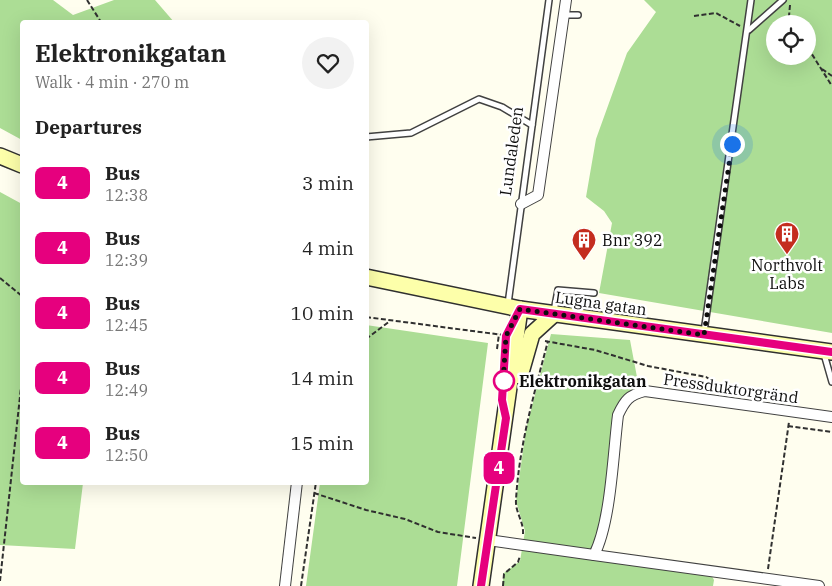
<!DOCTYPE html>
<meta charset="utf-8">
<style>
:root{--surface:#fff;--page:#f2f2f2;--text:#222;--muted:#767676}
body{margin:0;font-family:"IBM Plex Serif",serif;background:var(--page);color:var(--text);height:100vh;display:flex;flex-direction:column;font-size:19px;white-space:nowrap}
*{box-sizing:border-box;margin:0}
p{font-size:16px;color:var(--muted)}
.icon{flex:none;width:28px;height:28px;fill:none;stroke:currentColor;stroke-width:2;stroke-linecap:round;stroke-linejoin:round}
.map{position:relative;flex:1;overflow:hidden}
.details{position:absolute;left:20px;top:20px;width:349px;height:465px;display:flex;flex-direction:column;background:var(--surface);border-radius:5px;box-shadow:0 5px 20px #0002}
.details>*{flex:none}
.badge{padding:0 10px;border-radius:8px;font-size:18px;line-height:32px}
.buttons{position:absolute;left:766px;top:15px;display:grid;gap:10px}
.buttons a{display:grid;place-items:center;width:50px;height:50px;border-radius:50%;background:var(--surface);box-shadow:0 5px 20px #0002;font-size:25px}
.you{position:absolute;width:25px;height:25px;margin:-12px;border:4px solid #fff;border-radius:50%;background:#1a73e8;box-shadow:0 0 0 8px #1a73e833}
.map>.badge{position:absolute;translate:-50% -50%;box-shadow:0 0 0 2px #fff}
h2{padding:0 15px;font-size:19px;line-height:45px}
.round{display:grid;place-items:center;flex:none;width:52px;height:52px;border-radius:26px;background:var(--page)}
.overview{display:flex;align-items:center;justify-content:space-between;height:85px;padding:0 15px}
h1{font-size:24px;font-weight:800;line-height:38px}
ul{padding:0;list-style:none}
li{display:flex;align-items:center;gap:15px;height:65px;padding:0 15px}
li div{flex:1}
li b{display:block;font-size:19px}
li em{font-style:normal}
li .badge{min-width:55px;font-weight:700;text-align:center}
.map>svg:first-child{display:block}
.forest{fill:#acdd95;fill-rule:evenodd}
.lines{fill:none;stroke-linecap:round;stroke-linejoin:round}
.lane-casing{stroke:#414141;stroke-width:8}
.street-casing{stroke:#414141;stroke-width:12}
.secondary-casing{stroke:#303030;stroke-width:18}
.path{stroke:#303030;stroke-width:2;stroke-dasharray:5 2.5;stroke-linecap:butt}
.lane{stroke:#fff;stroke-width:5}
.street{stroke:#fff;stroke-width:10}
.secondary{stroke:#fdffaa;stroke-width:15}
.line-casing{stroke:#fff;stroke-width:11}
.line{stroke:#e6007e;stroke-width:8}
.walk{stroke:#0e0e0e;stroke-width:5;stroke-dasharray:0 9}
.stop-dot{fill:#fff;stroke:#e6007e;stroke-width:2.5}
.labels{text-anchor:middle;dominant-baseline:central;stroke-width:5;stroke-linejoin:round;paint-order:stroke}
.street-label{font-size:16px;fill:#0e0e0e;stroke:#fff}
.poi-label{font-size:16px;fill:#0e0e0e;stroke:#fff;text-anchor:start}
.stop-label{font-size:16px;font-weight:bold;fill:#0e0e0e;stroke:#fff;text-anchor:start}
</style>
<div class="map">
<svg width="832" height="586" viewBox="0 0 832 586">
<rect width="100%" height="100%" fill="#fffeef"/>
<g class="forest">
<path d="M0 0H53L73 15 114 0H155L174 22H22V140L0 128Z"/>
<path d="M644 0H832V333L599 293 612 223 604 211 586 197 596 139 627 53 656 12ZM775 24H808V56H775Z"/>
<path d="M0 192 22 204V482L83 483 75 549 0 545Z"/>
<path d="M366 325 488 343 457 586H306L320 483 366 482Z"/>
<path d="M551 334 630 340 640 393 616 412 597 555 709 571 714 580 713 586H502L504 573 520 561 525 531 516 501 526 429Z"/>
</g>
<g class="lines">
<defs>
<g id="lane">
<path d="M564 15H578"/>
<path d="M749 30 783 0"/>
<path d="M366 137 411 133 479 99 502 107 532 125"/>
<path d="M508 304 549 0"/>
<path d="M554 311 558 290 594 293"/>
<path d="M704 332 751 0"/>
<path d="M824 354 832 382"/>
</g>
<g id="street">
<path d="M521 204 538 195 566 0"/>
<path d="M488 540 594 555C611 522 613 454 618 415 625 400 629 395 645 391L832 417"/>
<path d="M594 555 819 586"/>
<path d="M285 586 297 482"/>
</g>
<g id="secondary">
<path d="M0 156 22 165"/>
<path d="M366 277 520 309 832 352"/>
<path d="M520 376 532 334 554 314"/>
<path d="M481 586 520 309"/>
</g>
</defs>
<use href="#lane" class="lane-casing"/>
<use href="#street" class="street-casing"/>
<use href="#secondary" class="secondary-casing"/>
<g class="path">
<path d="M87 0 101 22"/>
<path d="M790 5 789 16 793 24"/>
<path d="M694 16 716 13 740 26"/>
<path d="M808 48 832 86"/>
<path d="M822 69 832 76"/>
<path d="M0 278 22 296"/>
<path d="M366 317 503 335"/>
<path d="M366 339 390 321"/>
<path d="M545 341 595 350 648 366 706 377 732 392"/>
<path d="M497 349 499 334"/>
<path d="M788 426 832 432"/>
<path d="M314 493 366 510 405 519 438 532 476 538"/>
<path d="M523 534C524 522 515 512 516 500 519 446 534 394 548 341"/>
<path d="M768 569 789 422"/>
<path d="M0 581 22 378"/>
<path d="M301 586 316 482"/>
<path d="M503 586 504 574 518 562 520 556"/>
</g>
<use href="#lane" class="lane"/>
<use href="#street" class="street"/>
<use href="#secondary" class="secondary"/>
</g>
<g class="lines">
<defs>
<path id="line" d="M481 586 506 418 502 400 506 336 520 309 832 352"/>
</defs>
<use href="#line" class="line-casing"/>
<use href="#line" class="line"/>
<path class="walk" d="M504 381 503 384 506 336 520 309 704 335 732 144"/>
</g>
<defs>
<symbol id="building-pin" viewBox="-11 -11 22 30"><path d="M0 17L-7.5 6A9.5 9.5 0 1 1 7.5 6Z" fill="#c42d1f" stroke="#fff"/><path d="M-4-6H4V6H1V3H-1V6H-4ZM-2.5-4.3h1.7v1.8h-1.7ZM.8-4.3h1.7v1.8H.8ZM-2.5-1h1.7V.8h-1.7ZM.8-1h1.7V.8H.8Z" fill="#fff"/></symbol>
</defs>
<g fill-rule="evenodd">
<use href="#building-pin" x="773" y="220" width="28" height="38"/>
<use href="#building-pin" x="570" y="226" width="28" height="38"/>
</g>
<circle class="stop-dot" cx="504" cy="381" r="10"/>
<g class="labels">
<g class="street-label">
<text transform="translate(511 151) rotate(-82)">Lundaleden</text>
<text transform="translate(601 303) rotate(8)">Lugna gatan</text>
<text transform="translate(731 388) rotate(8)">Pressduktorgränd</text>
</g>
<g class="poi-label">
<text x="602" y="240">Bnr 392</text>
<text x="787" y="265" text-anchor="middle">Northvolt<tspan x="787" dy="18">Labs</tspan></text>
</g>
<g class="stop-label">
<text x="519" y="381">Elektronikgatan</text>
</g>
</g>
</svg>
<div class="buttons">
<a><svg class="icon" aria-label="locate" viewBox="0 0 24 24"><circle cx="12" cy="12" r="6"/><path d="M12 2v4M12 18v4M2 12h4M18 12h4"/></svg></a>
</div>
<div class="you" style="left:732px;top:144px"></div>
<b class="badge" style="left:499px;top:468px;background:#e6007e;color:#fff">4</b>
<section class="details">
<div class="overview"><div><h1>Elektronikgatan</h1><p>Walk · 4 min · 270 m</p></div><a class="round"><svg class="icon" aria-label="heart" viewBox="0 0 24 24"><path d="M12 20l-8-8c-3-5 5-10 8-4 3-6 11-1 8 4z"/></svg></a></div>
<h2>Departures</h2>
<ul>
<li><span class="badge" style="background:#e6007e;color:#fff">4</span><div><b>Bus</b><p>12:38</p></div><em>3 min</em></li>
<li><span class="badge" style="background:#e6007e;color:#fff">4</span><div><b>Bus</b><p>12:39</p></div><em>4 min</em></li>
<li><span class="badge" style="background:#e6007e;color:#fff">4</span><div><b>Bus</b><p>12:45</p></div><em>10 min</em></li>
<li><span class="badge" style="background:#e6007e;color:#fff">4</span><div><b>Bus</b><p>12:49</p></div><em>14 min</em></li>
<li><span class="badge" style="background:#e6007e;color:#fff">4</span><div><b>Bus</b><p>12:50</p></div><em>15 min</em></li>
</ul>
</section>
</div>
